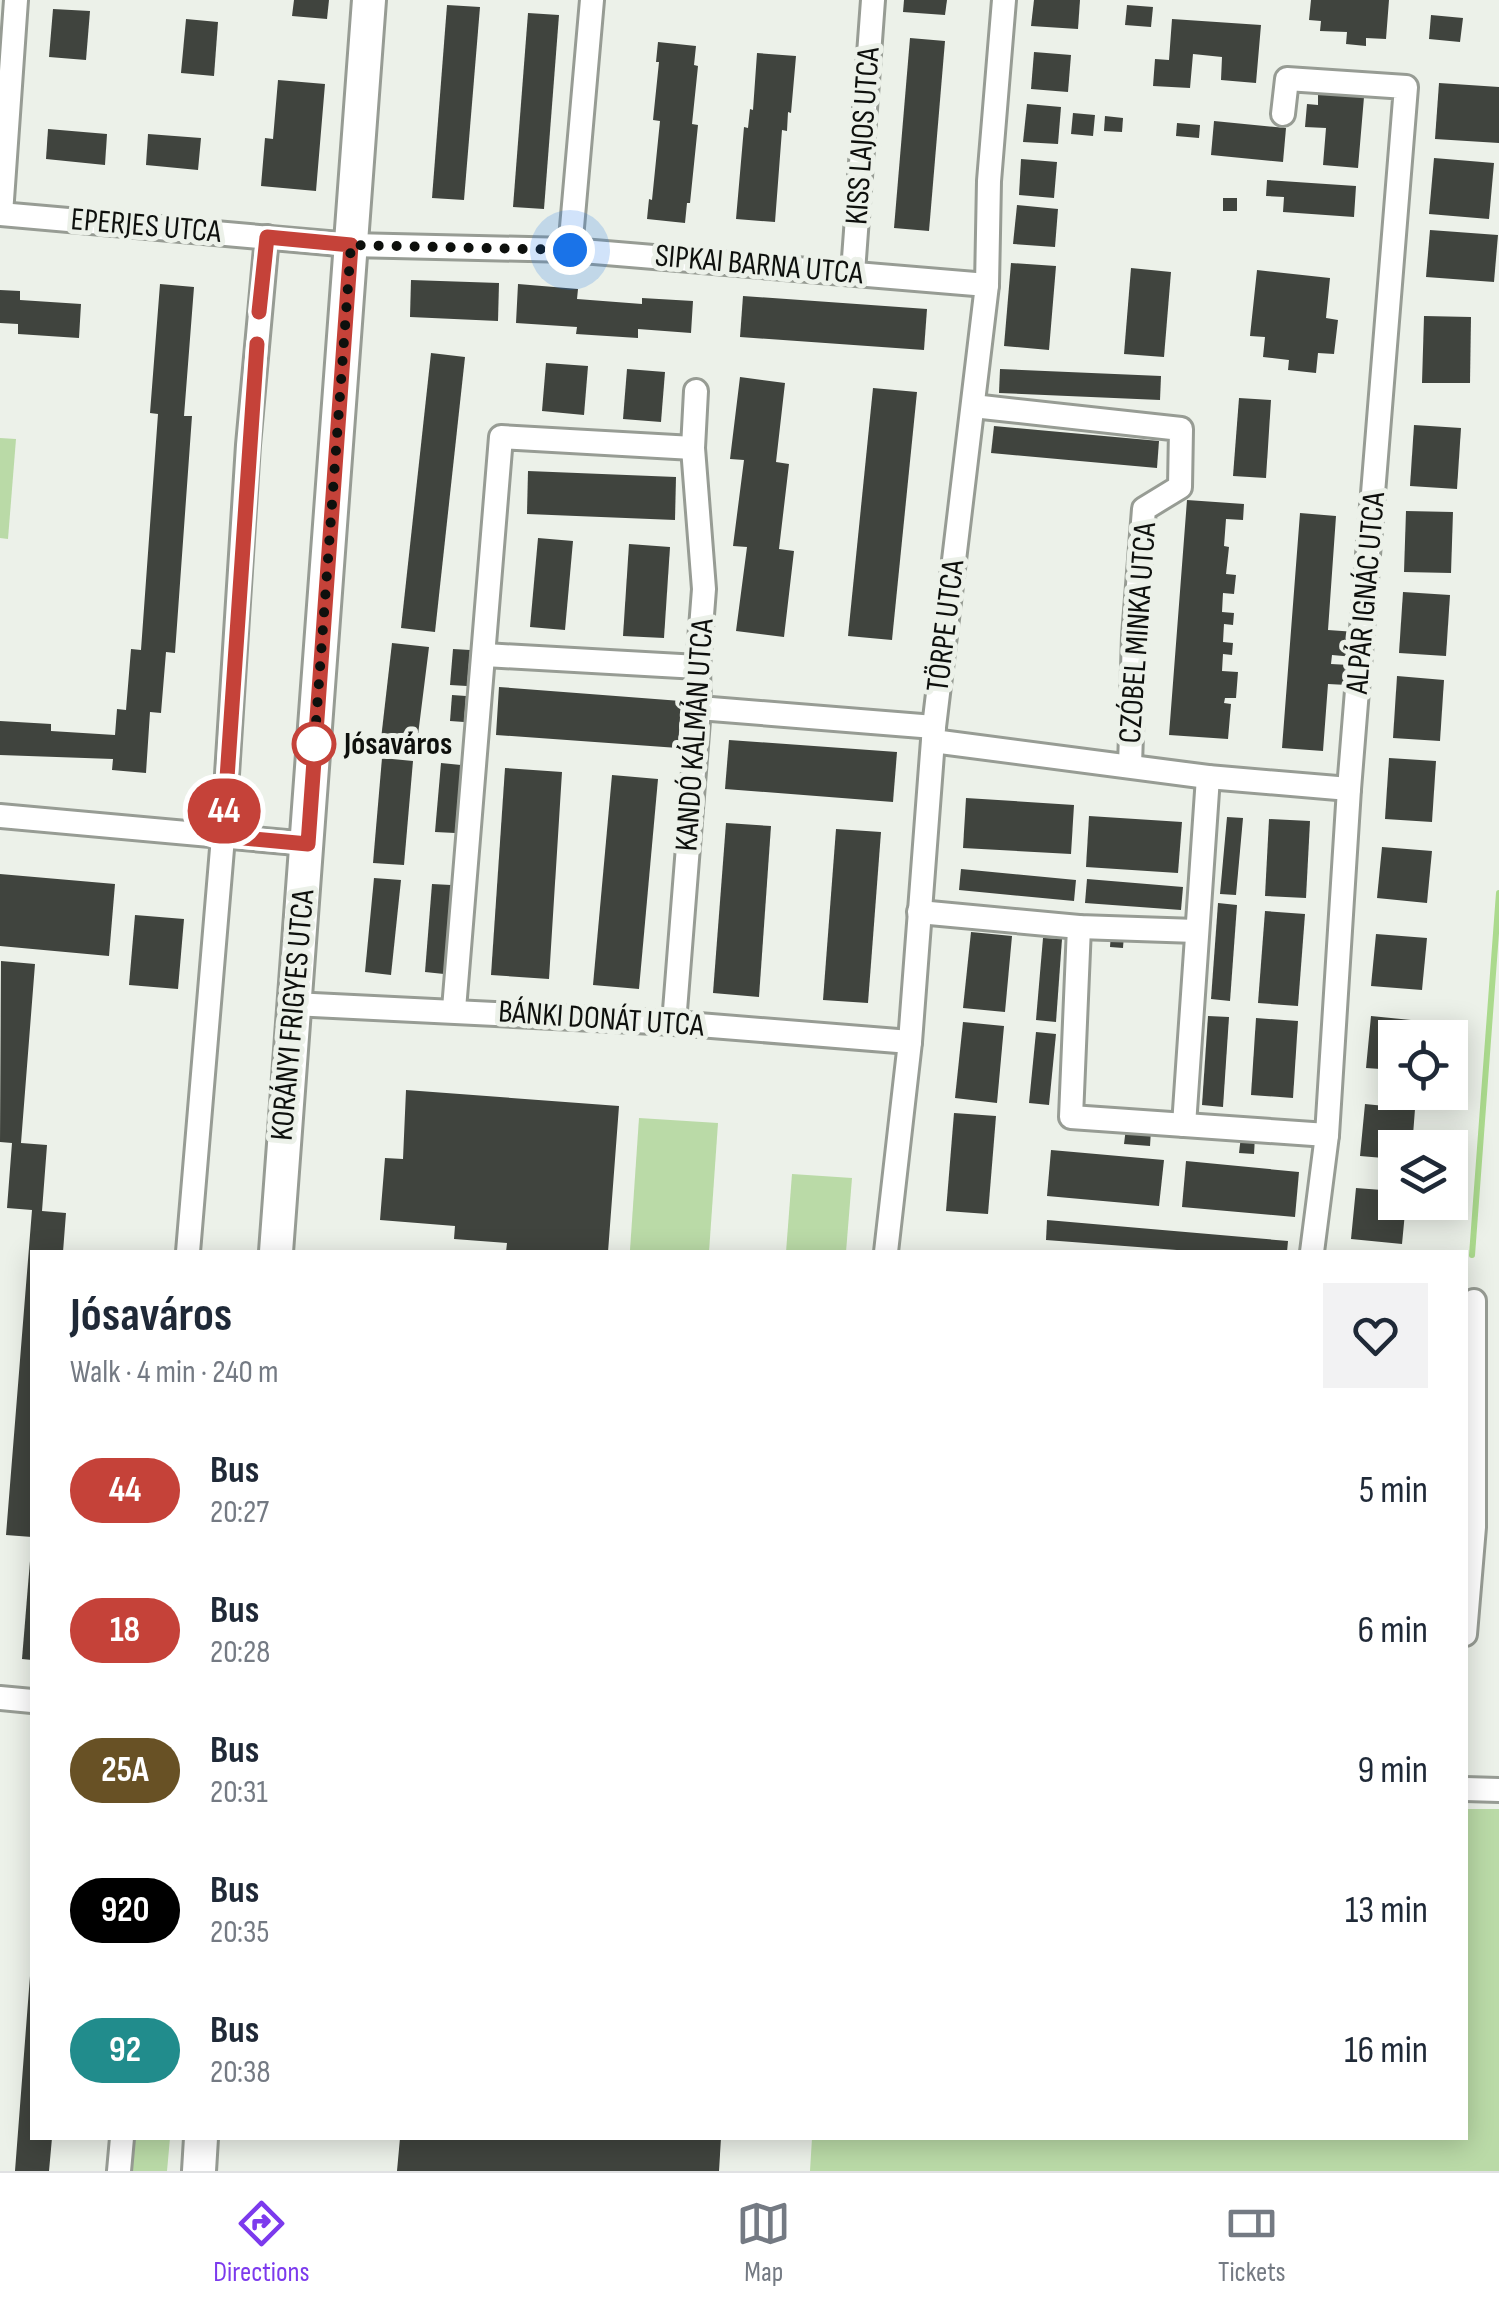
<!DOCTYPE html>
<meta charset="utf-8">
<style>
:root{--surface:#fff;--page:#f2f2f3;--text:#1f2937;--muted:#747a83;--line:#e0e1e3;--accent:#7c3aed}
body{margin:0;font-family:"Sofia Sans Condensed",sans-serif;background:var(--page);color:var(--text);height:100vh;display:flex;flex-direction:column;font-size:38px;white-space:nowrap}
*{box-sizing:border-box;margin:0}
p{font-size:32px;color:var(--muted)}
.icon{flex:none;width:55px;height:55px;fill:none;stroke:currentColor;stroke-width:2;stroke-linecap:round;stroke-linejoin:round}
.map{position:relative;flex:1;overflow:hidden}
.panel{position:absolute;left:30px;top:1250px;width:1438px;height:890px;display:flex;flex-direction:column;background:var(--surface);border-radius:0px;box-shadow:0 5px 25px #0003}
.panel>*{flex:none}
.badge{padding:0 20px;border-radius:32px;font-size:35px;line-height:65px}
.tools{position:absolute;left:1378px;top:1020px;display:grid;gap:20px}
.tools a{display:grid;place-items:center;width:90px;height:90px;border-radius:0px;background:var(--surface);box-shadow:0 5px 25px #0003;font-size:50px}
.you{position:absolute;width:50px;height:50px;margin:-25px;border:8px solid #fff;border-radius:50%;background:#1a73e8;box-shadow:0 0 0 15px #1a73e833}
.map>.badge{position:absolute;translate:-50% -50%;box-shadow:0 0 0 5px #fff}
.round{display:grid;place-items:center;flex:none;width:105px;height:105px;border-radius:0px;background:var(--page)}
.summary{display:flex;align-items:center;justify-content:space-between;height:170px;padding:0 40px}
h1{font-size:48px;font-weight:700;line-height:75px}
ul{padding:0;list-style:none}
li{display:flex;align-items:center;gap:30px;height:140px;padding:0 40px}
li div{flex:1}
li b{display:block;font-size:38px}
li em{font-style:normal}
li .badge{min-width:110px;font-weight:700;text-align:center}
.tab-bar{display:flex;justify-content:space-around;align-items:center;height:140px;border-top:2px solid var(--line);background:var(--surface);font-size:28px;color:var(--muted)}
.tab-bar a{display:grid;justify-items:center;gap:5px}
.tab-bar .selected{color:var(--accent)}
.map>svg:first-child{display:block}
.green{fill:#badaa7}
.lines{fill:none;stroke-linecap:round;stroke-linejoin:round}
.stream{stroke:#abda8d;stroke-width:6}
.building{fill:#40443e}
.street-casing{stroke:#979c94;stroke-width:28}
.secondary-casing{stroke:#979c94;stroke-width:38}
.street{stroke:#fff;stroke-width:22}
.secondary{stroke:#fff;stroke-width:32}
.line-casing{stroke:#fff;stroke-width:22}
.line{stroke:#c54239;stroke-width:15}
.walk{stroke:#0e100d;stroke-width:10;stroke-dasharray:0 18}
.stop-dot{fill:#fff;stroke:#c54239;stroke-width:5}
.labels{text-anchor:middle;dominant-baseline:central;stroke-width:10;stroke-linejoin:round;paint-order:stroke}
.street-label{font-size:32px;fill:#0e100d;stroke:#ecf1e9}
.stop-label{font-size:32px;font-weight:bold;fill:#0e100d;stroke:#ecf1e9;text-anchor:start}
</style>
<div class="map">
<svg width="1499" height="2171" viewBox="0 0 1499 2171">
<rect width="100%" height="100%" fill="#ecf1e9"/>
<g class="green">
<path d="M0 438 16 439 8 539 0 538Z"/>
<path d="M639 1118 718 1123 709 1252 630 1250Z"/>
<path d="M792 1174 852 1178 846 1252H786Z"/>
<path d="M1465 1809H1499V2171H810L812 2138H1465Z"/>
<path d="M131 2138H170L167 2171H129Z"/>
</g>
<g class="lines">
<path class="stream" d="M1472 1255 1499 893"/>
</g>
<g class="building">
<path d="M294 0H329L327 19 292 16Z"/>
<path d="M904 0H947L945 15 903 12Z"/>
<path d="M1034 0H1080L1078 29 1031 26Z"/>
<path d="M1311 0H1389L1386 39 1366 38V46L1346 44 1347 32 1320 31 1321 21 1309 20Z"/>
<path d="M447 5 480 7 464 200 432 198Z"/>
<path d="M1127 5 1153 7 1151 27 1125 25Z"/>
<path d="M53 9 90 11 86 60 49 57Z"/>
<path d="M528 13 559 15 544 209 513 207Z"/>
<path d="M1431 15 1463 18 1460 42 1429 39Z"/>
<path d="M186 19 218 22 214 76 181 73Z"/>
<path d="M1172 19 1261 25 1256 83 1221 80 1222 57 1193 54 1190 88 1153 86 1155 59 1169 60Z"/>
<path d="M910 38 945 41 929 231 894 228Z"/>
<path d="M658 42 696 46 694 65 698 66 692 124 698 125 690 203H687L685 223 647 219 649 199 652 200 660 121 653 120 659 62H656Z"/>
<path d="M1034 52 1071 55 1068 92 1031 89Z"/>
<path d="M757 53 796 56 791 113 788 112 787 131 782 130 775 222 736 219 744 127 748 128 750 109 753 110Z"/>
<path d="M278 80 325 84 316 191 261 186 265 138 273 139Z"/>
<path d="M1439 83 1499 87V143L1435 139Z"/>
<path d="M1318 93 1364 97 1358 168 1323 165 1326 128 1305 127 1307 104 1318 105Z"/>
<path d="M1027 104 1061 107 1058 144 1023 142Z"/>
<path d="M1073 113 1095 115 1093 136 1071 134Z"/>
<path d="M1105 116 1123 118 1122 132 1104 131Z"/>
<path d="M1214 121 1286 128 1283 162 1211 155Z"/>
<path d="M1177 123 1200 125 1199 138 1176 136Z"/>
<path d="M48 129 107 134 105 165 46 159Z"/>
<path d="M148 134 201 138 198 170 146 165Z"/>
<path d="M1434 158 1494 163 1489 219 1429 214Z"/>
<path d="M1021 159 1057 162 1054 198 1019 195Z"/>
<path d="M1267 180 1356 186 1354 217 1283 212 1284 197 1266 196Z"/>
<rect x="1223" y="198" width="14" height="13"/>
<path d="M1017 205 1058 209 1055 247 1013 244Z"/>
<path d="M1430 230 1498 235 1494 282 1426 277Z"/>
<path d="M1011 263 1056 266 1049 350 1004 346Z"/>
<path d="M1131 268 1171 272 1164 357 1124 354Z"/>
<path d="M1257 270 1330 278 1326 318 1338 320 1334 354 1318 353 1316 373 1288 370 1289 360 1263 357 1265 337 1250 336Z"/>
<path d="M411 280 499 283 498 321 410 317Z"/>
<path d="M160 284 194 287 184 416H192L175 653 166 652 161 713 150 712 146 773 112 770 113 759 0 755V721L51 724V731L115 735 117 709 126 710 131 649 141 650 158 414 150 413Z"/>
<path d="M518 284 578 289 577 299 642 304V298L693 301 691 333 638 329V338L576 334 577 327 516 323Z"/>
<path d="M0 290 20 291V300L81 304 79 338 18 334V324L0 323Z"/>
<path d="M743 296 927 309 924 350 740 337Z"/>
<path d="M1424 316 1471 317 1470 383H1422Z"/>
<path d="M431 353 465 357 435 632 401 628Z"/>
<path d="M546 363 588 366 584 415 542 411Z"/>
<path d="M627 369 665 372 661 422 623 419Z"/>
<path d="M1000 369 1161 376 1160 400 999 393Z"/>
<path d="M740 377 785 383 776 462 789 464 779 549 794 551 784 637 736 631 747 547 733 546 744 460 730 459Z"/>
<path d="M873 388 917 392 892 640 848 636Z"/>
<path d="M1239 398 1271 400 1266 478 1233 476Z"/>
<path d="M1414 425 1461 428 1457 489 1410 486Z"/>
<path d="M994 426 1159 441 1157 468 991 453Z"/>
<path d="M528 471 676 477 675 520 527 514Z"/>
<path d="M1187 500 1244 504 1243 520 1226 519 1224 546 1229 547 1226 574 1236 575 1234 594 1223 593 1222 612 1234 613 1233 625 1224 624 1223 642 1233 643 1232 655 1223 654 1222 671 1238 672 1236 698H1225L1224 703 1231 704 1228 739 1169 735Z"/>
<path d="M1406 511 1453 512 1451 573 1404 572Z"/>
<path d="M1300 513 1336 516 1328 630 1356 632 1354 657 1332 655 1331 664 1349 665 1347 685 1328 684 1323 751 1282 748Z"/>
<path d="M538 538 573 541 565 630 530 627Z"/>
<path d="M629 544 670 547 664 638 623 636Z"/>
<path d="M1403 592 1450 595 1446 656 1399 653Z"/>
<path d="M392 643 429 647 417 743 381 739Z"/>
<path d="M453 649 470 650 467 686 450 685Z"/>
<path d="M1397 676 1444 680 1440 741 1393 738Z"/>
<path d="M499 687 681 701 678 748 496 735Z"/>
<path d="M452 695 466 696 464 722 450 721Z"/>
<path d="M729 740 897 752 893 802 725 789Z"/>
<path d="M382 758 413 761 404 865 373 863Z"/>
<path d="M1389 758 1436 761 1432 822 1385 819Z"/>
<path d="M441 763 461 765 455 833 435 832Z"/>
<path d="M505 768 562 772 549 979 491 975Z"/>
<path d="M612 775 658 779 639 989 593 985Z"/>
<path d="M966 798 1074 805 1071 854 963 848Z"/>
<path d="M1089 816 1182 822 1178 873 1086 867Z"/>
<path d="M1227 817 1243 818 1236 895 1220 894Z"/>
<path d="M1269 819 1310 821 1306 898 1265 896Z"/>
<path d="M726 823 771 826 759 997 713 993Z"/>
<path d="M836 829 881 832 868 1003 823 1000Z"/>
<path d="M1382 847 1432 851 1427 903 1377 898Z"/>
<path d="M961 869 1076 880 1074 901 959 890Z"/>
<path d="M0 874 115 884 109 956 0 946Z"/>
<path d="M374 878 401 880 391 975 365 972Z"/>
<path d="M1087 879 1183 887 1181 910 1085 903Z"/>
<path d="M432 884 451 885 444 974 425 972Z"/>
<path d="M1218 903 1237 905 1230 1001 1211 999Z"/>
<path d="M1265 911 1305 914 1298 1006 1258 1003Z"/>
<path d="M135 915 184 919 178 989 129 985Z"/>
<path d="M971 932 1012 936 1005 1012 963 1008Z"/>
<path d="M1111 933 1124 934 1123 948 1110 947Z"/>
<path d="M1376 934 1427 938 1422 990 1371 986Z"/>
<path d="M1043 938 1062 939 1056 1022 1036 1020Z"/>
<path d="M1 961 35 964 21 1143 47 1145 42 1211 66 1213 63 1252H32V1537L6 1535 32 1210 7 1208 12 1143 0 1142Z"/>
<path d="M1208 1016 1229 1017 1223 1107 1202 1105Z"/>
<path d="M1371 1016 1421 1021 1420 1038H1395V1070L1366 1068Z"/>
<path d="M1256 1018 1298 1021 1293 1098 1251 1095Z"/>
<path d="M963 1022 1004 1026 997 1103 955 1098Z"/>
<path d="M1036 1032 1056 1034 1049 1105 1029 1103Z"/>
<path d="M406 1090 619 1106 608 1252H506L507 1243 454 1239 455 1226 380 1220 385 1158 403 1159Z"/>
<path d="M1365 1104 1415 1109 1412 1148H1395V1159L1360 1156Z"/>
<path d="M954 1113 996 1116 988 1214 946 1211Z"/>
<path d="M1126 1128 1151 1130 1150 1146 1124 1144Z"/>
<path d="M1241 1136 1255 1137 1254 1154 1239 1153Z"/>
<path d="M1051 1150 1164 1160 1159 1206 1047 1196Z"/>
<path d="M1186 1161 1299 1172 1295 1217 1182 1207Z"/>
<path d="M1356 1188 1395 1191V1202H1406L1402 1244 1351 1239Z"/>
<path d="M1047 1220 1288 1241 1287 1252H1203L1046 1240Z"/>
<path d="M30 1561H32V1660L22 1659Z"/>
<path d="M30 1976H32V2138H52L49 2171H15Z"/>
<path d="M400 2138H721L719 2171H397Z"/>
</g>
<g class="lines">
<defs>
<g id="street">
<path d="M1283 114 1287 79 1406 87 1349 789 1327 1135 1312 1252"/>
<path d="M0 214 351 245 570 250 987 285"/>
<path d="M1 214 16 0"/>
<path d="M570 250 592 0"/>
<path d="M853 272 873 0"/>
<path d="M973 406 1181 429 1180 487 1144 509 1134 636 1130 766"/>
<path d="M485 655 698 667"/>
<path d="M699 708 934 727"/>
<path d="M933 741 1208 777 1349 789"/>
<path d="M0 816 308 844"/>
<path d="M919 912 1079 927 1196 931"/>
<path d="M1079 927 1071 1117 1327 1135"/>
<path d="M293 1004 674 1023 910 1042"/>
<path d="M454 1009 501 437 693 448"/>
<path d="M674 1023 699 708 698 667 704 589 693 448 696 391"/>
<path d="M1184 1125 1208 777"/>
<path d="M188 1252 223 837 248 445 267 237"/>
<path d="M886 1252 910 1042 934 727 987 285 989 181 1004 0"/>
<path d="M1465 1634 1474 1527V1301"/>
<path d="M0 1698 32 1701"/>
<path d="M1465 1789 1499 1790"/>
<path d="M119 2171 122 2138"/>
</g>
<g id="secondary">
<path d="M276 1252 369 0"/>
<path d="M199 2171 201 2138"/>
</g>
</defs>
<use href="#street" class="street-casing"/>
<use href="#secondary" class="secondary-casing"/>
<use href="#street" class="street"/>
<use href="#secondary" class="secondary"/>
</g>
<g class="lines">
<defs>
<path id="line" d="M257 344 223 836 308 844 351 245 267 237 259 312"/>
</defs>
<use href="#line" class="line-casing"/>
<use href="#line" class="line"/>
<path class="walk" d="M314 744V750L351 245 570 250"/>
</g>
<circle class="stop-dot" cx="314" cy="744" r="20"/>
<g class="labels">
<g class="street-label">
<text transform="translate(863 136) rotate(-86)">KISS LAJOS UTCA</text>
<text transform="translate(146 226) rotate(5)">EPERJES UTCA</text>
<text transform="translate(759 265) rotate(5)">SIPKAI BARNA UTCA</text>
<text transform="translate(1366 593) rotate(-85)">ALPÁR IGNÁC UTCA</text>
<text transform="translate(946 626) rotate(-83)">TÖRPE UTCA</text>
<text transform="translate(1138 633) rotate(-86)">CZÓBEL MINKA UTCA</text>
<text transform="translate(695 735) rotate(-86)">KANDÓ KÁLMÁN UTCA</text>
<text transform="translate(293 1015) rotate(-85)">KORÁNYI FRIGYES UTCA</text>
<text transform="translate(601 1019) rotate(4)">BÁNKI DONÁT UTCA</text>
</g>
<g class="stop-label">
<text x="344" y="744">Jósaváros</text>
</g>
</g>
</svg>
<div class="tools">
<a><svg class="icon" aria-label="locate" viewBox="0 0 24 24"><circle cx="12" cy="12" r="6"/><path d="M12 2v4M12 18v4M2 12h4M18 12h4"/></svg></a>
<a><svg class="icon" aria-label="layers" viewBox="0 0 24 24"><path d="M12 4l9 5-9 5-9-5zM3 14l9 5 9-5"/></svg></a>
</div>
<div class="you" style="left:570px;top:250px"></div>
<b class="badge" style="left:224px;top:811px;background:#c54239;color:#fff">44</b>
<section class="panel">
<div class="summary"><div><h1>Jósaváros</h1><p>Walk · 4 min · 240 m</p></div><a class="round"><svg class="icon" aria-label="heart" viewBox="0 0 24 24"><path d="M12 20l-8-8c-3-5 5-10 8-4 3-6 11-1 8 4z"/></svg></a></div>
<ul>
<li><span class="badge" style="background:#c54239;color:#fff">44</span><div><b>Bus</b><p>20:27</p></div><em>5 min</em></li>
<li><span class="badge" style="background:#c54239;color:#fff">18</span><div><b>Bus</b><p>20:28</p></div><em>6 min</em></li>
<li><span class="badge" style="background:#685125;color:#fff">25A</span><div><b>Bus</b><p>20:31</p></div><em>9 min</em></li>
<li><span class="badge" style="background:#000;color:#fff">920</span><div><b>Bus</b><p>20:35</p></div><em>13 min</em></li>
<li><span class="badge" style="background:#218c8c;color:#fff">92</span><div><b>Bus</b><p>20:38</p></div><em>16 min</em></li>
</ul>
</section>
</div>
<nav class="tab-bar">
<a class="selected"><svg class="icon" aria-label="directions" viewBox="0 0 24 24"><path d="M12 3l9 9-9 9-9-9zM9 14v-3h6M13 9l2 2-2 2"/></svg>Directions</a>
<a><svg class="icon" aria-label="map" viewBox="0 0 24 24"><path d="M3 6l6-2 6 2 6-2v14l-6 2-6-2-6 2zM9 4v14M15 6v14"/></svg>Map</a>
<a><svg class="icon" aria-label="tickets" viewBox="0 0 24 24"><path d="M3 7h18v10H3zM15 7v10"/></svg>Tickets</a>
</nav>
